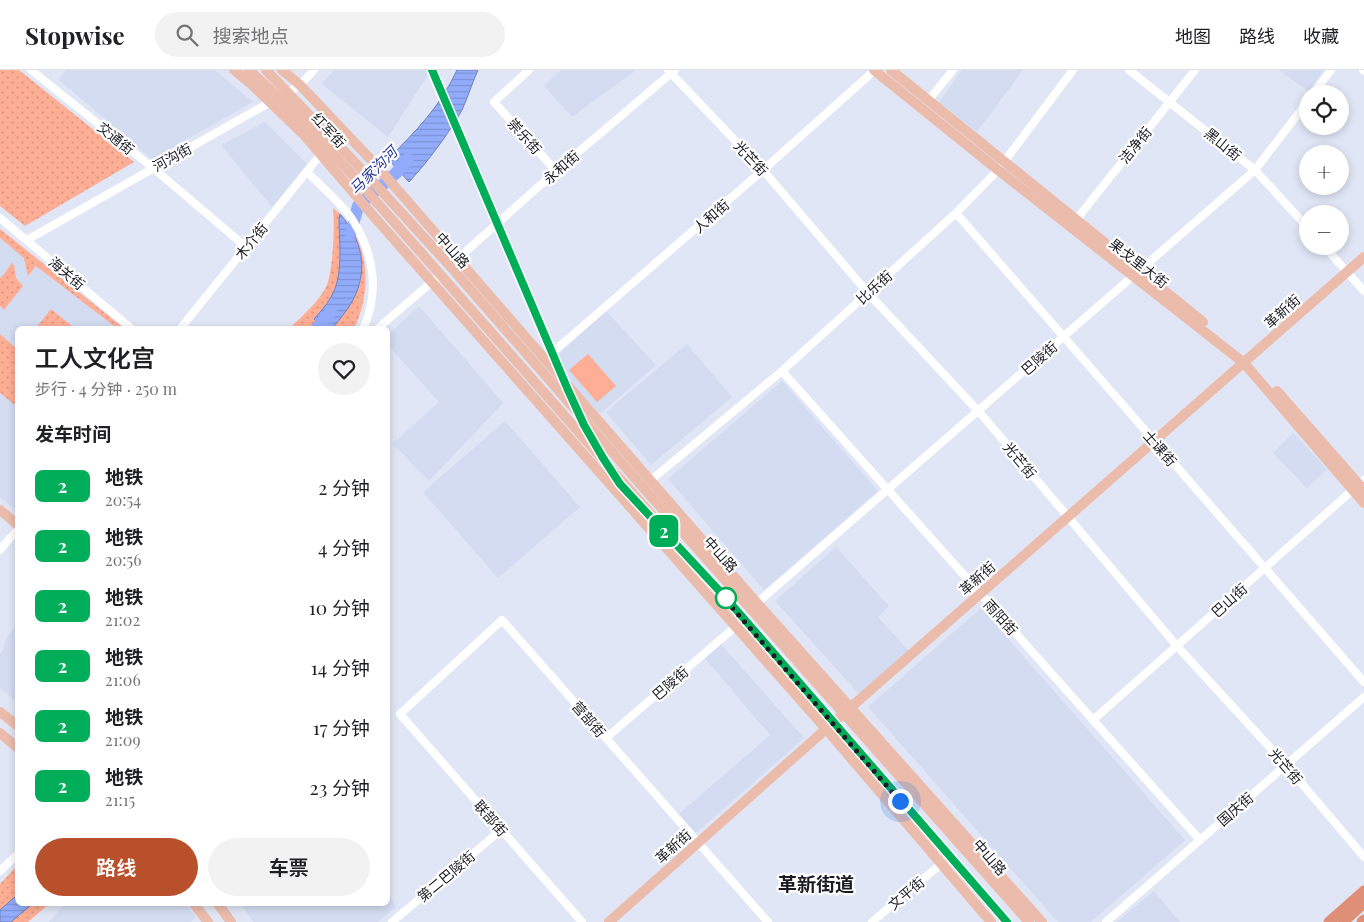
<!DOCTYPE html>
<html lang="zh">
<meta charset="utf-8">
<style>
:root{--surface:#fff;--page:#f2f2f2;--text:#202124;--muted:#757577;--line:#e0e0e0;--accent:#b8502b}
body{margin:0;font-family:"Playfair Display","Noto Sans SC",serif;background:var(--page);color:var(--text);height:100vh;display:flex;flex-direction:column;font-size:19px;white-space:nowrap}
*{box-sizing:border-box;margin:0}
p{font-size:16px;color:var(--muted)}
.icon{flex:none;width:28px;height:28px;fill:none;stroke:currentColor;stroke-width:2;stroke-linecap:round;stroke-linejoin:round}
.map{position:relative;flex:1;overflow:hidden}
.sheet{position:absolute;left:15px;top:256px;width:375px;height:580px;display:flex;flex-direction:column;background:var(--surface);border-radius:8px;box-shadow:0 2px 8px #0003}
.sheet>*{flex:none}
.badge{padding:0 10px;border-radius:8px;font-size:18px;line-height:32px}
.buttons{position:absolute;left:1299px;top:15px;display:grid;gap:10px}
.buttons a{display:grid;place-items:center;width:50px;height:50px;border-radius:50%;background:var(--surface);box-shadow:0 2px 8px #0003;font-size:25px}
.you{position:absolute;width:25px;height:25px;margin:-12px;border:4px solid #fff;border-radius:50%;background:#1a73e8;box-shadow:0 0 0 8px #1a73e833}
.map>.badge{position:absolute;translate:-50% -50%;box-shadow:0 0 0 2px #fff}
h2{padding:0 20px;font-size:19px;line-height:45px}
.round{display:grid;place-items:center;flex:none;width:52px;height:52px;border-radius:26px;background:var(--page)}
.headline{display:flex;align-items:center;justify-content:space-between;height:85px;padding:0 20px}
h1{font-size:24px;font-weight:600;line-height:38px}
.primary-button{display:flex;gap:10px;margin-top:auto;padding:10px 20px}
.primary-button a{flex:1;height:58px;border-radius:30px;background:var(--accent);color:#fff;font-size:20px;font-weight:600;line-height:58px;text-align:center}
.primary-button a+a{background:var(--page);color:var(--text)}
ul{padding:0;list-style:none}
li{display:flex;align-items:center;gap:15px;height:60px;padding:0 20px}
li div{flex:1}
li b{display:block;font-size:19px}
li em{font-style:normal}
li .badge{min-width:55px;font-weight:700;text-align:center}
header{display:flex;align-items:center;gap:30px;box-sizing:border-box;height:70px;padding:0 25px;background:var(--surface);border-bottom:1px solid var(--line)}
header strong{font-size:24px}
nav{display:flex;gap:28px;margin-inline-start:auto;font-size:18px}
.search{width:350px;height:45px;background:var(--page);display:flex;align-items:center;gap:12px;box-sizing:border-box;padding:0 18px;border-radius:28px;color:var(--muted);font-size:19px}
.map>svg:first-child{display:block}
.built{fill:#d4dcf2}
.grass{fill:#fdae94}
.park{fill:url(#park-dots)}
.water{fill:url(#water-rules);stroke:#6e81ba}
.lines{fill:none;stroke-linecap:round;stroke-linejoin:round}
.river{stroke:#92acfb;stroke-width:12}
.minor{stroke:#fff;stroke-width:8}
.major{stroke:#ebbcac;stroke-width:10}
.highway{stroke:#de8f75;stroke-width:11}
.line-casing{stroke:#fff;stroke-width:11}
.line{stroke:#00ae59;stroke-width:8}
.walk{stroke:#1b1c22;stroke-width:5;stroke-dasharray:0 9}
.stop-dot{fill:#fff;stroke:#00ae59;stroke-width:2.5}
.labels{text-anchor:middle;dominant-baseline:central;stroke-width:4.5;stroke-linejoin:round;paint-order:stroke}
.street-label{font-size:14px;fill:#1b1c22;stroke:#fff}
.water-label{font-size:15px;font-style:italic;fill:#293a94;stroke:#fff}
.district-label{font-size:19px;font-weight:bold;fill:#1b1c22;stroke:#fff}
</style>
<header>
<strong>Stopwise</strong>
<div class="search"><svg class="icon" aria-label="search" viewBox="0 0 24 24"><circle cx="10" cy="10" r="6"/><path d="M15 15l6 6"/></svg>搜索地点</div>
<nav><a>地图</a><a>路线</a><a>收藏</a></nav>
</header>
<div class="map">
<svg width="1364" height="852" viewBox="0 0 1364 852">
<defs>
<pattern id="park-dots" width="8" height="8" patternUnits="userSpaceOnUse" patternTransform="scale(1.25)"><rect width="8" height="8" fill="#fdae94"/><path d="M2 2h.1M6 6h.1" fill="none" stroke="#d8957f" stroke-width="1.8" stroke-linecap="round"/></pattern>
<pattern id="water-rules" width="6" height="5" patternUnits="userSpaceOnUse" patternTransform="scale(1.25)"><rect width="6" height="5" fill="#92acfb"/><path d="M0 2.5h6" fill="none" stroke="#7d93d7"/></pattern>
</defs>
<rect width="100%" height="100%" fill="#e0e6f5"/>
<g class="built">
<path d="M66 0H215L253 32 152 89 59 10Z"/>
<path d="M334 0H431L388 67 322 14Z"/>
<path d="M561 0H634L635 1 572 47 544 16Z"/>
<path d="M962 0H1023L977 62 939 32Z"/>
<path d="M1279 0H1324L1308 21Z"/>
<path d="M265 52 307 94 272 137 221 75Z"/>
<path d="M0 159 125 259H18L17 441 0 427Z"/>
<path d="M419 236 503 333 429 411 393 374 439 332 388 275V265Z"/>
<path d="M606 241 656 295 600 344 551 291Z"/>
<path d="M687 274 732 327 651 395 606 342Z"/>
<path d="M782 311 878 421 764 520 668 409Z"/>
<path d="M505 351 580 437 498 508 423 422Z"/>
<path d="M1293 363 1327 399 1307 418 1273 383Z"/>
<path d="M836 477 889 536 878 547 909 581 860 625 775 531Z"/>
<path d="M981 538 1185 770 1091 852H1058L868 637Z"/>
<path d="M17 555V632L0 618V584L3 580 5 570Z"/>
<path d="M720 573 804 668 696 763 679 744 770 665 703 586Z"/>
<path d="M1154 821 1180 852H1117Z"/>
<path d="M388 822 396 837 378 852H253L241 834H388Z"/>
<path d="M65 834H185L196 847 191 852H49Z"/>
</g>
<path class="grass" d="M588 284 616 316 597 332 569 300Z"/>
<g class="park">
<path d="M0 0H19L134 92 25 156 0 136Z"/>
<path d="M333 138C370 166 373 220 354 259H289C302 246 319 232 327 215 333 199 335 155 333 138Z"/>
<path d="M0 159 125 259H118L36 196 28 206 24 188 0 168Z"/>
<path d="M12 193 14 195 16 208 23 216 4 240 0 236V207L1 208Z"/>
<path d="M51 239 76 259H35Z"/>
<path d="M0 264 17 279V335H15L0 323Z"/>
<path d="M17 796 18 834H49L28 852H0V814Z"/>
</g>
<g class="water">
<path d="M457 0H478C472 13 468 27 462 40 447 66 429 90 409 112L388 89C416 61 440 37 457 0Z"/>
<path d="M340 144C362 170 369 199 353 230 347 241 339 250 332 259H325L314 249C320 242 326 236 331 227 344 205 339 174 339 149Z"/>
<path d="M17 825 18 834H32L11 852H0V840Z"/>
</g>
<g class="lines">
<g class="river">
<path d="M351 163 358 136 396 103 408 89"/>
<path d="M316 259 331 242"/>
</g>
<g class="minor">
<path d="M31 0 153 98 246 177"/>
<path d="M529 0 494 32 556 101"/>
<path d="M668 0 763 100 868 223 981 344 1177 576 1286 695 1364 787"/>
<path d="M1129 0 1255 100 1308 158"/>
<path d="M1363 0 1364 1"/>
<path d="M1313 24 1331 0"/>
<path d="M284 25 300 15 314 0"/>
<path d="M928 31 953 0"/>
<path d="M307 102C320 115 343 135 352 149 374 183 380 222 363 259"/>
<path d="M956 143 1364 612"/>
<path d="M0 148 132 259"/>
<path d="M1076 150 1195 0"/>
<path d="M27 170 274 30"/>
<path d="M1324 176 1364 221"/>
<path d="M454 192 556 101 675 0"/>
<path d="M180 259 321 84"/>
<path d="M377 259 440 205"/>
<path d="M545 289 763 100 875 0"/>
<path d="M782 301 1200 770"/>
<path d="M650 411 782 301 956 143 998 100 1073 0"/>
<path d="M0 480 18 459"/>
<path d="M757 533 1255 100 1308 31"/>
<path d="M1093 650 1364 410"/>
<path d="M606 668 735 557"/>
<path d="M0 801 18 784"/>
<path d="M392 852 501 760"/>
<path d="M582 852 400 644 502 550 768 852"/>
<path d="M872 852 941 794"/>
<path d="M1106 852 1364 627"/>
</g>
<g class="major">
<path d="M234 0 251 14 304 65 376 149 826 659 991 852"/>
<path d="M249 0 287 35 358 111 679 476 1006 852"/>
<path d="M266 0 366 104 450 196 648 423 1029 852"/>
<path d="M282 0 300 15 376 95 757 533 1042 852"/>
<path d="M874 0 998 100 1244 293 1364 433"/>
<path d="M891 0 1203 252"/>
<path d="M1277 321 1364 420"/>
<path d="M0 440 18 455"/>
<path d="M0 642 18 656"/>
<path d="M0 663 18 678"/>
<path d="M194 834 208 852"/>
<path d="M218 834 231 852"/>
<path d="M609 852 826 659 1364 187"/>
</g>
<g class="highway">
<path d="M1329 852 1364 821"/>
<path d="M1343 852 1364 833"/>
<path d="M1362 852 1364 850"/>
</g>
</g>
<g class="lines">
<defs>
<path id="line" d="M432 0 568 320 584 355 603 388 620 414 726 528 1007 852"/>
</defs>
<use href="#line" class="line-casing"/>
<use href="#line" class="line"/>
<path class="walk" d="M726 528 723 527 900 731"/>
</g>
<circle class="stop-dot" cx="726" cy="528" r="10"/>
<g class="labels">
<g class="street-label">
<text transform="translate(329 60) rotate(47)">红军街</text>
<text transform="translate(525 66) rotate(48)">崇乐街</text>
<text transform="translate(116 68) rotate(39)">交通街</text>
<text transform="translate(1223 74) rotate(39)">黑山街</text>
<text transform="translate(1135 75) rotate(-51)">洁净街</text>
<text transform="translate(172 87) rotate(-29)">河沟街</text>
<text transform="translate(751 88) rotate(47)">光芒街</text>
<text transform="translate(561 97) rotate(-41)">永和街</text>
<text transform="translate(711 146) rotate(-41)">人和街</text>
<text transform="translate(251 171) rotate(-51)">木介街</text>
<text transform="translate(453 180) rotate(48)">中山路</text>
<text transform="translate(1139 193) rotate(38)">果戈里大街</text>
<text transform="translate(67 203) rotate(40)">海关街</text>
<text transform="translate(874 217) rotate(-42)">比乐街</text>
<text transform="translate(1282 241) rotate(-42)">革新街</text>
<text transform="translate(1039 288) rotate(-41)">巴陵街</text>
<text transform="translate(1160 378) rotate(49)">士课街</text>
<text transform="translate(1020 390) rotate(50)">光芒街</text>
<text transform="translate(721 484) rotate(48)">中山路</text>
<text transform="translate(977 508) rotate(-41)">革新街</text>
<text transform="translate(1229 530) rotate(-42)">巴山街</text>
<text transform="translate(1001 547) rotate(48)">雨阳街</text>
<text transform="translate(670 613) rotate(-41)">巴陵街</text>
<text transform="translate(589 649) rotate(49)">营部街</text>
<text transform="translate(1286 696) rotate(49)">光芒街</text>
<text transform="translate(1235 739) rotate(-41)">国庆街</text>
<text transform="translate(491 748) rotate(49)">联部街</text>
<text transform="translate(673 776) rotate(-42)">革新街</text>
<text transform="translate(990 787) rotate(49)">中山路</text>
<text transform="translate(446 806) rotate(-40)">第二巴陵街</text>
<text transform="translate(906 823) rotate(-40)">文平街</text>
</g>
<g class="water-label">
<text transform="translate(373 100) rotate(-45)">马家沟河</text>
</g>
<g class="district-label">
<text x="816" y="813">革新街道</text>
</g>
</g>
</svg>
<div class="buttons">
<a><svg class="icon" aria-label="locate" viewBox="0 0 24 24"><circle cx="12" cy="12" r="6"/><path d="M12 2v4M12 18v4M2 12h4M18 12h4"/></svg></a>
<a>+</a>
<a>−</a>
</div>
<div class="you" style="left:900px;top:731px"></div>
<b class="badge" style="left:664px;top:461px;background:#00ae59;color:#fff">2</b>
<section class="sheet">
<div class="headline"><div><h1>工人文化宫</h1><p>步行 · 4 分钟 · 250 m</p></div><a class="round"><svg class="icon" aria-label="heart" viewBox="0 0 24 24"><path d="M12 20l-8-8c-3-5 5-10 8-4 3-6 11-1 8 4z"/></svg></a></div>
<h2>发车时间</h2>
<ul>
<li><span class="badge" style="background:#00ae59;color:#fff">2</span><div><b>地铁</b><p>20:54</p></div><em>2 分钟</em></li>
<li><span class="badge" style="background:#00ae59;color:#fff">2</span><div><b>地铁</b><p>20:56</p></div><em>4 分钟</em></li>
<li><span class="badge" style="background:#00ae59;color:#fff">2</span><div><b>地铁</b><p>21:02</p></div><em>10 分钟</em></li>
<li><span class="badge" style="background:#00ae59;color:#fff">2</span><div><b>地铁</b><p>21:06</p></div><em>14 分钟</em></li>
<li><span class="badge" style="background:#00ae59;color:#fff">2</span><div><b>地铁</b><p>21:09</p></div><em>17 分钟</em></li>
<li><span class="badge" style="background:#00ae59;color:#fff">2</span><div><b>地铁</b><p>21:15</p></div><em>23 分钟</em></li>
</ul>
<div class="primary-button"><a>路线</a><a>车票</a></div>
</section>
</div>
